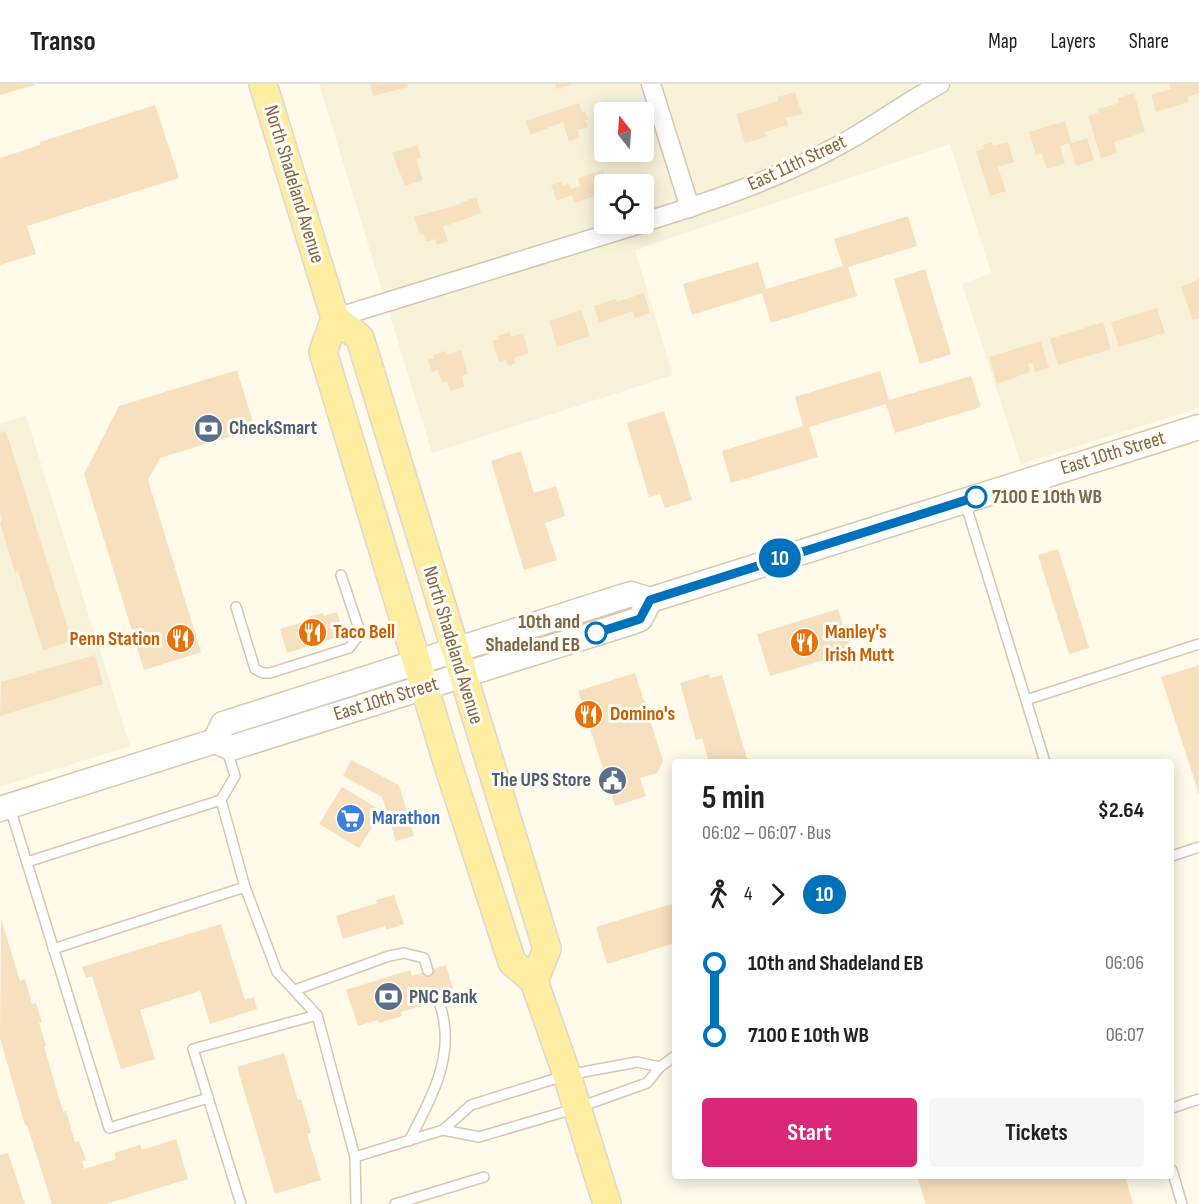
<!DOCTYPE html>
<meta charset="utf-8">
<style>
:root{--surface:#fff;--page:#f6f6f6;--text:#222;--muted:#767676;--line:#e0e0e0;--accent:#db2777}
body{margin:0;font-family:"Sofia Sans Condensed",sans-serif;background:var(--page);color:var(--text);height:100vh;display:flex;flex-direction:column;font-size:22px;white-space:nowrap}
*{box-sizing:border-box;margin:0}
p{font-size:20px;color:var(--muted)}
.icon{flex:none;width:33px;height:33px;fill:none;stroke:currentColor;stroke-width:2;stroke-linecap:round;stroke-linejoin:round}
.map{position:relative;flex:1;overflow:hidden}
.panel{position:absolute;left:672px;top:675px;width:502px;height:420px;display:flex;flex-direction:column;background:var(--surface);border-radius:6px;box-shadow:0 3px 15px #0003}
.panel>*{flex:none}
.badge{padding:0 12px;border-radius:20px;font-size:21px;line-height:39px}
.needle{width:39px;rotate:343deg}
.fabs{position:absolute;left:594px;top:18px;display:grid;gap:12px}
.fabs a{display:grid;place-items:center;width:60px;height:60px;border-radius:6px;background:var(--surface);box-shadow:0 3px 15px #0003;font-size:30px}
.map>.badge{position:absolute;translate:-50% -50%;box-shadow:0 0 0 3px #fff}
.legs{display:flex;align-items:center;gap:9px;height:66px;padding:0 30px;font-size:20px}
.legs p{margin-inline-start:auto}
.summary{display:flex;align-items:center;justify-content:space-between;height:102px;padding:0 30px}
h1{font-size:33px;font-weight:700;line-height:45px}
.action{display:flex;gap:12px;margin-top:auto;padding:12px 30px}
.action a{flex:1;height:69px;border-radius:6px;background:var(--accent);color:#fff;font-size:24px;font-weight:700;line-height:69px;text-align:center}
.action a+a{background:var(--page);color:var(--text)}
ul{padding:0 30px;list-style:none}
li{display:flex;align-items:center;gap:21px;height:72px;font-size:22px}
li i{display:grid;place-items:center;width:9px;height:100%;margin:0 8px;background:currentColor}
li i::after{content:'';width:15px;height:15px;margin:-8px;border:4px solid;border-radius:50%;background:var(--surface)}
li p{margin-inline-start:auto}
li:first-child i{background:linear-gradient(#0000 50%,currentColor 0)}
li:last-child i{background:linear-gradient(currentColor 50%,#0000 0)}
header{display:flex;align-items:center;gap:36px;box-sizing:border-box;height:84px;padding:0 30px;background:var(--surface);border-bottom:2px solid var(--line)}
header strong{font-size:28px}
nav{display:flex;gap:33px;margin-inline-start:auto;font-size:21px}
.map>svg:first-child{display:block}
.residential{fill:#f9f2da;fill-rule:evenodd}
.building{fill:#f7e0be}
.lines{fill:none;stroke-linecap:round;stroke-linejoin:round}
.service-casing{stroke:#d5c8b0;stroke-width:12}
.minor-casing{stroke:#d5c8b0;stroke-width:21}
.secondary-casing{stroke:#d9c8ad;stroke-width:27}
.primary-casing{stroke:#ddd7d0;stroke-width:30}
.service{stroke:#fff;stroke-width:9}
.minor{stroke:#fff;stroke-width:18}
.secondary{stroke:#fff;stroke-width:24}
.primary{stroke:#ffeea1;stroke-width:27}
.line-1-casing{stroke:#fff;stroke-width:14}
.line-1{stroke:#0072bc;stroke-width:9}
.stop-1-dot{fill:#fff;stroke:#0072bc;stroke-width:3}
.labels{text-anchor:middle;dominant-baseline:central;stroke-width:6;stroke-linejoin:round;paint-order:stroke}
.street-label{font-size:20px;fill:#7e6649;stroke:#fffcf3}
.service-label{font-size:20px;font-weight:bold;fill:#4e5e75;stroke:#fffcf3;text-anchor:start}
.stop-label{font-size:20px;font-weight:bold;fill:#7e6649;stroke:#fffcf3;text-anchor:start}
.food-label{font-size:20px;font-weight:bold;fill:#c56008;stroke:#fffcf3;text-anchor:start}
.shop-label{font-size:20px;font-weight:bold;fill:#366cbe;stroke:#fffcf3;text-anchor:start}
</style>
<header>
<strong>Transo</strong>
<nav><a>Map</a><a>Layers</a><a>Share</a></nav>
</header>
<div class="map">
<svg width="1199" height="1120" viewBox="0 0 1199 1120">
<rect width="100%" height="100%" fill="#fffaea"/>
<g class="residential">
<path d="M319 0H1199V324L1021 380 962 200 991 189 950 60 635 166 673 291 432 369ZM604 28H644V68H604ZM604 100H644V140H604Z"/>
<path d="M26 332 130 662 0 703V339Z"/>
</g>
<g class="building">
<path d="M0 0H35V1L0 11Z"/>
<path d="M370 0H407L408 3 373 12Z"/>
<path d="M555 0H570V1L556 5Z"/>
<path d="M1169 0H1199V9L1187 13 1189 18 1156 28 1151 11 1171 5Z"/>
<path d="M795 8 802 30 786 34 788 41 765 48 766 53 745 59 736 30 778 17 777 13Z"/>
<path d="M1134 9 1145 48 1114 58 1117 69 1101 74 1088 32 1099 28 1098 25 1119 19 1118 14Z"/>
<path d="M579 19 582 28 585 27 588 35 585 36 588 43 577 46 580 54 569 57 563 38 530 51 526 37Z"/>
<path d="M155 21 179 94 27 142 36 170 0 181V74L40 61V58Z"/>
<path d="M1065 37 1072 59 1087 54 1094 76 1076 82 1069 59 1060 62 1065 80 1047 85 1042 70 1036 71 1029 48Z"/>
<path d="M992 58 993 62 1008 58 1014 78 998 83 1006 107 990 112 976 67 984 65 983 61Z"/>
<path d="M417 61 421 73 416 75 423 96 405 102 392 69Z"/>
<path d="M603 86 608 100H604V108L576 119 574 118 572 111 557 117 551 101 561 98 562 102 569 99 571 105 580 102 578 94Z"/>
<path d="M476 113 481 129 443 143 448 157 437 161 435 155 426 158 423 150 420 151 414 133 461 120 460 119Z"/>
<path d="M908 132 917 162 848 183 857 212 771 239 762 209 692 231 683 200 758 178 766 205 843 182 834 155Z"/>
<path d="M925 185 951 270 920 280 894 195Z"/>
<path d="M1199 195V234L1193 236 1181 203Z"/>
<path d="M644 209 650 229 635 234 633 227 599 239 594 222 616 215 617 218Z"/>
<path d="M1157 224 1165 249 1119 263 1111 238Z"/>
<path d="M581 226 590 252 557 263 549 237Z"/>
<path d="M1103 238 1111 265 1058 281 1050 255Z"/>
<path d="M510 248 511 253 523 249 529 269 514 274 516 279 508 282 506 276 499 278 492 257 499 255 498 252Z"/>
<path d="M1041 257 1049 284 1035 288 1032 279 1028 280 1030 288 997 300 989 273Z"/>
<path d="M461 266 468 290 462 292 464 303 450 307 447 298 442 299 438 286 432 288 428 276 434 274 433 271 446 267 447 271Z"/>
<path d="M237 286 255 345 160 374 148 396 201 568 144 586 84 390 119 322Z"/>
<path d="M880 287 889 316 971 292 981 323 895 349 886 320 809 343 818 373 731 399 722 367 803 342 795 313Z"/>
<path d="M664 327 692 416 665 424 660 410 649 413 627 339Z"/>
<path d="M6 347 72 557 43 566 18 487 15 488 0 440 2 435 0 430V349Z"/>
<path d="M521 367 534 409 556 402 565 432 545 439 557 476 524 486 491 377Z"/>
<path d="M1058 465 1089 564 1069 570 1038 471Z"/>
<path d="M838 525 851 568 770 592 757 550Z"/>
<path d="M337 528 344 551 287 569 280 545 310 536 309 533 322 529 324 532Z"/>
<path d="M95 571 103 600 0 632 1 598Z"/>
<path d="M1199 581V710L1161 593Z"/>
<path d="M635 589 663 677 657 689 640 694 646 712 615 722 578 607Z"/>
<path d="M709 590 710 594 722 591 748 678H709L702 654 696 656 680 599Z"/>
<path d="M351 676 399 701 414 752 396 757 382 713 343 692Z"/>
<path d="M342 703 382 727 359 764 319 740Z"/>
<path d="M394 811 404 840 386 846 385 842 343 855 336 832 377 819 376 816Z"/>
<path d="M675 819V859L607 880 596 843Z"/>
<path d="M1 835 20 897 25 895 32 920 36 919 42 938 39 939 46 962 44 963 63 1028 66 1027 75 1058 79 1057 86 1076 82 1077 84 1085 116 1075 114 1069 140 1061 142 1066 176 1055 188 1095 106 1120H52L27 1041H25L0 954Z"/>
<path d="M221 840 245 916 254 913 257 925 210 940 200 907 140 926 155 975 121 985 92 892 86 894 82 883Z"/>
<path d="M446 881 453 905 420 916 422 922 401 928 402 932 379 939 378 936 358 942 346 906 410 886 412 892Z"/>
<path d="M284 969 298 1016 301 1015 311 1049 307 1050 321 1096 275 1110 237 983Z"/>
<path d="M8 1069 25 1120H0V1071Z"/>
<path d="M917 1092H1125L1133 1120H926Z"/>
</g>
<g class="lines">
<defs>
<g id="service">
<path d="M965 418 1045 678"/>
<path d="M236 523 255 585 263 589H270L349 564 359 551 358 542 341 491"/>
<path d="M1026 616 1199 560"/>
<path d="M221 716 245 803 277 888 317 931 355 1073 443 1046 471 1021 567 991 637 978 660 983 647 999 577 1024 479 1053 443 1046"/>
<path d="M10 724 109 1044 208 1014"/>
<path d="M1172 772 1199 763"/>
<path d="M27 778 221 716 235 692 227 666"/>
<path d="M53 865 245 803"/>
<path d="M295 906 389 872 404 869 424 874 428 887"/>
<path d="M660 983 675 972"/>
<path d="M1172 1024 1199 1015"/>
<path d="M409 1057C428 1020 451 981 444 938 443 928 439 919 437 910"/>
<path d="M355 1073 356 1120"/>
<path d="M1172 1086 1182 1120"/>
<path d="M241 1120 193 965 317 931"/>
<path d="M395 1120 484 1093"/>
</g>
<g id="minor">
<path d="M651 0 690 124"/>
<path d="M644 138C713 117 783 93 847 57 879 39 908 17 940 0"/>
<path d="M335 234 640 140"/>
</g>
<g id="secondary">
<path d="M215 657 223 640 631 510 650 516 1199 343"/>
<path d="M0 725 215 657 231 664 632 538 640 535 650 516"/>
</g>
<g id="primary">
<path d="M263 0 335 234 360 254 547 865 534 897"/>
<path d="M335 234 323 268 447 678 512 878 534 897 567 991 607 1120"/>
</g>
</defs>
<use href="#service" class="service-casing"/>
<use href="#minor" class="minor-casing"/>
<use href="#secondary" class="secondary-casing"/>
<use href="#primary" class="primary-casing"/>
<use href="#service" class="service"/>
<use href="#minor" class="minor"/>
<use href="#secondary" class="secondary"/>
<use href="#primary" class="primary"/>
</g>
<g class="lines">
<defs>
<path id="line-1" d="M596 549 640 535 650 516 976 413"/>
</defs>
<use href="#line-1" class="line-1-casing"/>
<use href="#line-1" class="line-1"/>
</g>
<defs>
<symbol id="bank-disc" viewBox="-11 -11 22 22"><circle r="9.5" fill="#5c6f8a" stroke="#fffcf3"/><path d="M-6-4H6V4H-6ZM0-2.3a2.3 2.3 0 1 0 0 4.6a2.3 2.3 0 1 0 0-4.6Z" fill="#fff"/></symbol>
<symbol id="restaurant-disc" viewBox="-11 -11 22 22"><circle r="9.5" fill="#e8710a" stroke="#fffcf3"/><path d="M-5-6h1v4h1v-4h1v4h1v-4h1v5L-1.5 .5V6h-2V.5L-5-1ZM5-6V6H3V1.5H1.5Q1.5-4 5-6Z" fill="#fff"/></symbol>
<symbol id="civic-disc" viewBox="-11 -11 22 22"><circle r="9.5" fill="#5c6f8a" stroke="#fffcf3"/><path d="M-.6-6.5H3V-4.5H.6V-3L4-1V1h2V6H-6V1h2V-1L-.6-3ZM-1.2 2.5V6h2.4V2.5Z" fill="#fff"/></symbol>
<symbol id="supermarket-disc" viewBox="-11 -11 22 22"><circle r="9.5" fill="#3f7fe0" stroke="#fffcf3"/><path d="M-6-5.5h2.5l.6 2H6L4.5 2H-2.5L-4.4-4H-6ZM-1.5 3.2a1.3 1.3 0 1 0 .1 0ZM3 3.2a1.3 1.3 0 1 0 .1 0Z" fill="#fff"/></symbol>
</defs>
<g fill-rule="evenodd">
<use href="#bank-disc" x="192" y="328" width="33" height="33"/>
<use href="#restaurant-disc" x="296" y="532" width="33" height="33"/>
<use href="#restaurant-disc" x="164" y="538" width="33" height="33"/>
<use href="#restaurant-disc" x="788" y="542" width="33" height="33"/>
<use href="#restaurant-disc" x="572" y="614" width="33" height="33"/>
<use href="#civic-disc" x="596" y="680" width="33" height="33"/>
<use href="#supermarket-disc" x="334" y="718" width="33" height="33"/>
<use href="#bank-disc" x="372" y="896" width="33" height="33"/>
</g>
<g class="stop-1-dot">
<circle cx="976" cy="413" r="10"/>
<circle cx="596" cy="549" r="10"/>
</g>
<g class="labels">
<g class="street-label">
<text transform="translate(797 79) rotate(-25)">East 11th Street</text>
<text transform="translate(294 100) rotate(73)">North Shadeland Avenue</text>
<text transform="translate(1113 369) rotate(-17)">East 10th Street</text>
<text transform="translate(453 561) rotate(73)">North Shadeland Avenue</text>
<text transform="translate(386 615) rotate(-17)">East 10th Street</text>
</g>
<g class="service-label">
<text x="229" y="344">CheckSmart</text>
<text x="591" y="696" text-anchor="end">The UPS Store</text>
<text x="409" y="913">PNC Bank</text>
</g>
<g class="stop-label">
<text x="992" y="413">7100 E 10th WB</text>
<text x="580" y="538" text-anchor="end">10th and<tspan x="580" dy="23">Shadeland EB</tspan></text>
</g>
<g class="food-label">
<text x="333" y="548">Taco Bell</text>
<text x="825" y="548">Manley's<tspan x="825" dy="23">Irish Mutt</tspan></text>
<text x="160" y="555" text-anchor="end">Penn Station</text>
<text x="610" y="630">Domino's</text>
</g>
<g class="shop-label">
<text x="372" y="734">Marathon</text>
</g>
</g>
</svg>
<div class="fabs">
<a><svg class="needle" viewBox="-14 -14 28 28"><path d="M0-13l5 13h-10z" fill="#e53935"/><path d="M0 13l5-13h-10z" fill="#767676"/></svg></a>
<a><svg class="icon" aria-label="locate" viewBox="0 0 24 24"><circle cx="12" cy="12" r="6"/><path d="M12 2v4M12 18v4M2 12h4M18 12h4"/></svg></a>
</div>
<b class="badge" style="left:780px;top:474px;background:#0072bc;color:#fff">10</b>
<section class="panel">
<div class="summary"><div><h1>5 min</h1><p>06:02 – 06:07 · Bus</p></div><b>$2.64</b></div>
<div class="legs"><svg class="icon" aria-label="walk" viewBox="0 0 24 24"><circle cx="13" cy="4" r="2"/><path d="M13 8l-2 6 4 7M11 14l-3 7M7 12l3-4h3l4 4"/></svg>4<svg class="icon" aria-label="forward" viewBox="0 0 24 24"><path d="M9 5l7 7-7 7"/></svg><b class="badge" style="background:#0072bc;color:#fff">10</b></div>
<ul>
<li><i style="color:#0072bc"></i><b>10th and Shadeland EB</b><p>06:06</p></li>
<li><i style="color:#0072bc"></i><b>7100 E 10th WB</b><p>06:07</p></li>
</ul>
<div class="action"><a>Start</a><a>Tickets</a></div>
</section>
</div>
